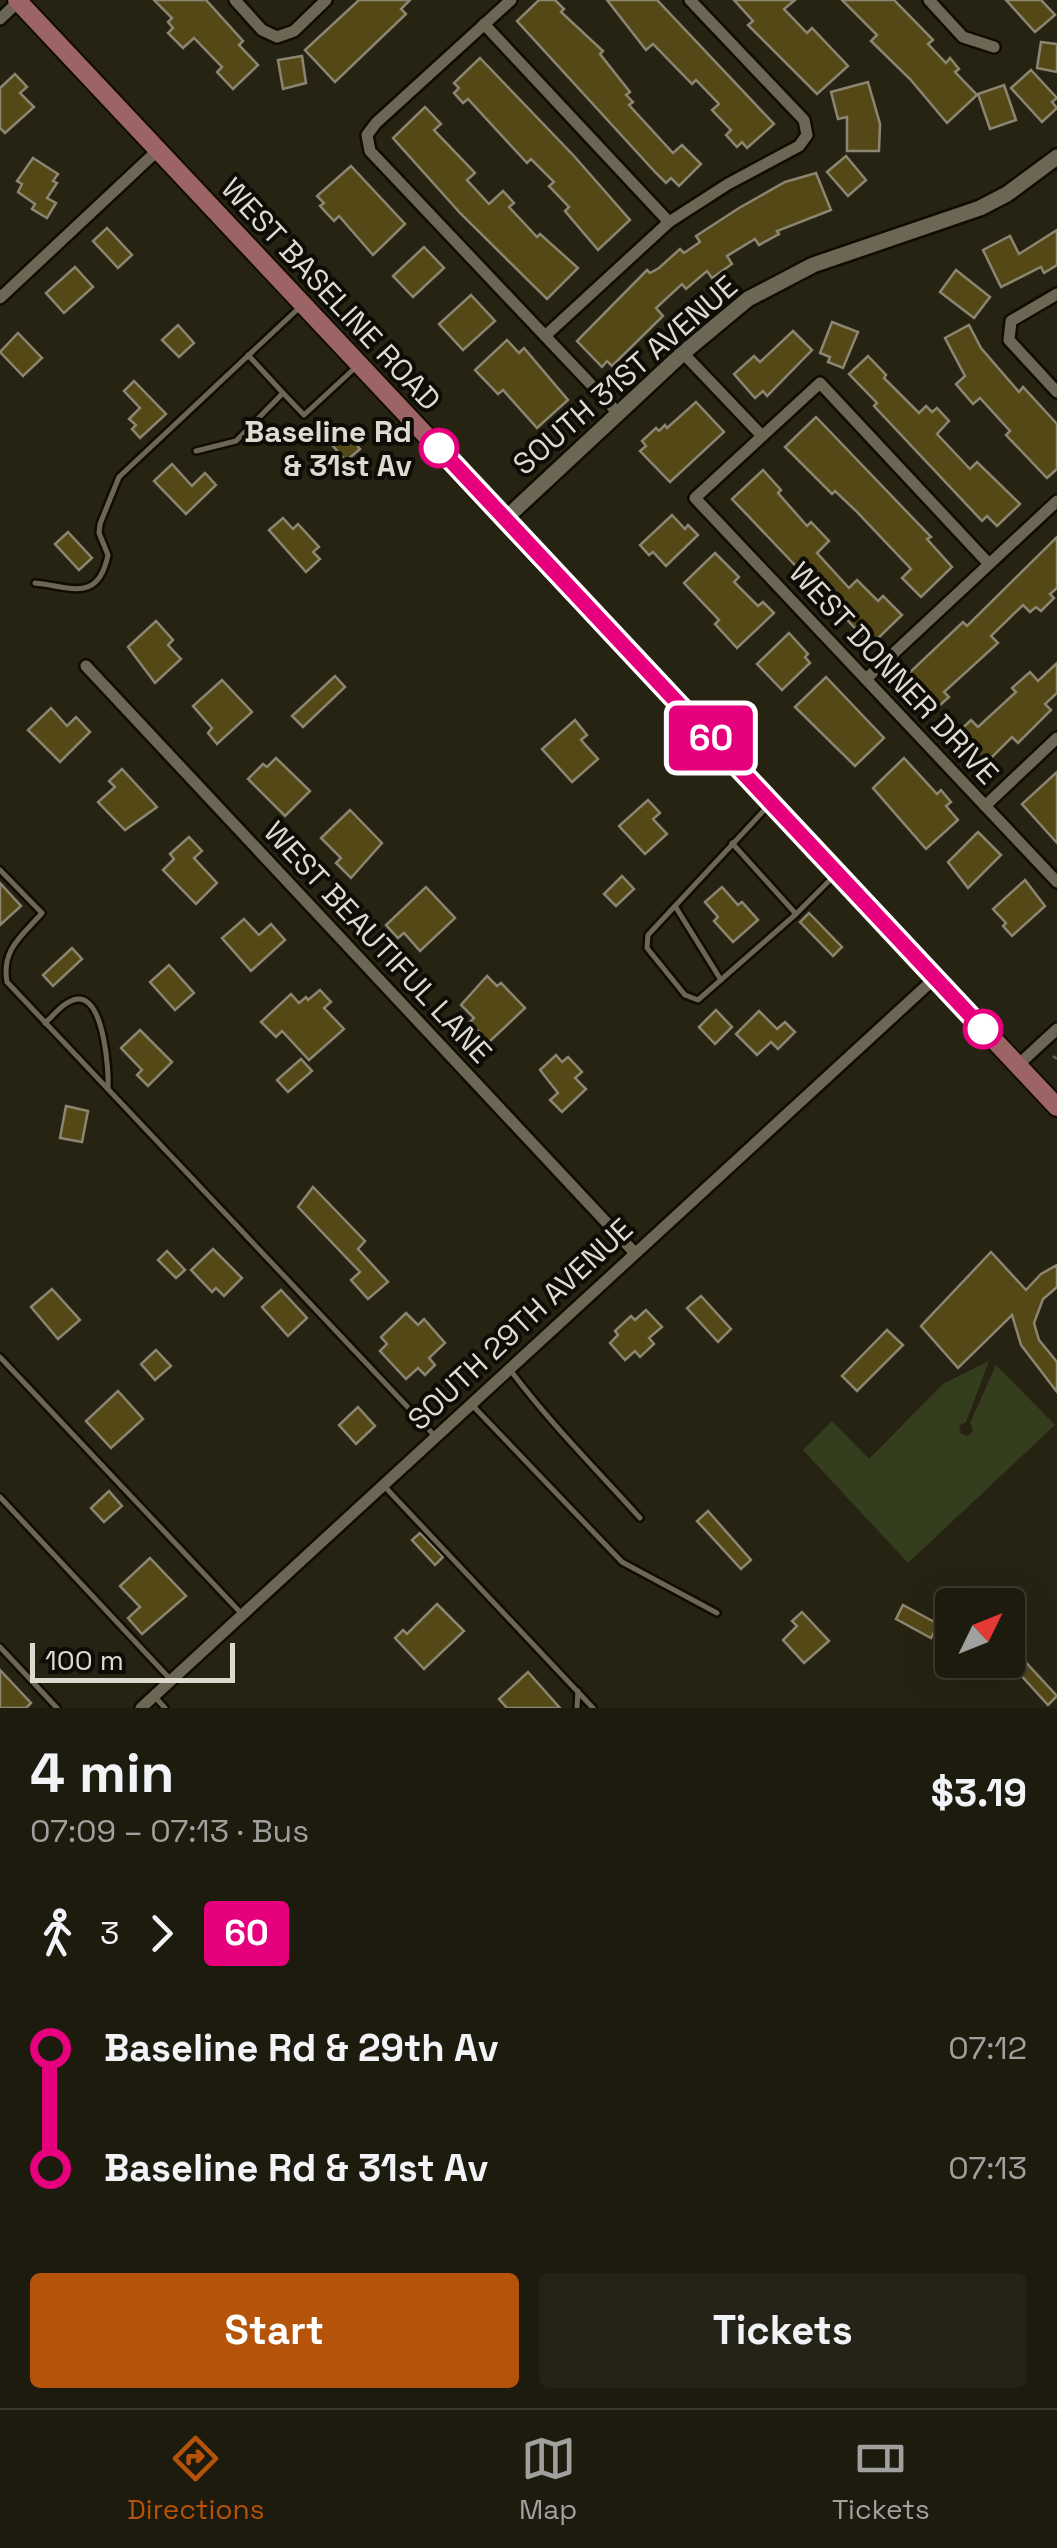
<!DOCTYPE html>
<meta charset="utf-8">
<style>
:root{--surface:#1d1a0e;--page:#252317;--text:#f1f3f6;--muted:#a0a19e;--line:#3b382e;--accent:#b45309}
body{margin:0;font-family:"Space Grotesk",sans-serif;background:var(--page);color:var(--text);height:100vh;display:flex;flex-direction:column;font-size:38px;white-space:nowrap}
*{box-sizing:border-box;margin:0}
p{font-size:32px;color:var(--muted)}
.icon{flex:none;width:55px;height:55px;fill:none;stroke:currentColor;stroke-width:2;stroke-linecap:round;stroke-linejoin:round}
.map{position:relative;height:1708px;overflow:hidden}
.panel{display:flex;flex-direction:column;background:var(--surface);flex:1}
.panel>*{flex:none}
.badge{padding:0 20px;border-radius:8px;font-size:35px;line-height:65px}
.needle{width:65px;rotate:47deg}
.tools{position:absolute;left:935px;top:1588px;display:grid;gap:20px}
.tools a{display:grid;place-items:center;width:90px;height:90px;border-radius:10px;background:var(--surface);box-shadow:0 10px 40px #0002,0 0 0 2px var(--line);font-size:50px}
.scale{position:absolute;left:30px;bottom:25px;width:205px;box-sizing:border-box;padding-left:10px;border:5px solid #dddacf;border-top:0;font-size:28px;line-height:35px;white-space:nowrap;color:#dddacf;-webkit-text-stroke:8px #0e0c06;paint-order:stroke}
.map>.badge{position:absolute;translate:-50% -50%;box-shadow:0 0 0 5px #fff}
.legs{display:flex;align-items:center;gap:15px;height:110px;padding:0 30px;font-size:32px}
.legs p{margin-inline-start:auto}
.overview{display:flex;align-items:center;justify-content:space-between;height:170px;padding:0 30px}
h1{font-size:55px;font-weight:700;line-height:75px}
.action{display:flex;gap:20px;margin-top:auto;padding:20px 30px}
.action a{flex:1;height:115px;border-radius:10px;background:var(--accent);color:#fff;font-size:40px;font-weight:700;line-height:115px;text-align:center}
.action a+a{background:var(--page);color:var(--text)}
ul{padding:0 30px;list-style:none}
li{display:flex;align-items:center;gap:35px;height:120px;font-size:38px}
li i{display:grid;place-items:center;width:15px;height:100%;margin:0 12px;background:currentColor}
li i::after{content:'';width:25px;height:25px;margin:-12px;border:8px solid;border-radius:50%;background:var(--surface)}
li p{margin-inline-start:auto}
li:first-child i{background:linear-gradient(#0000 50%,currentColor 0)}
li:last-child i{background:linear-gradient(currentColor 50%,#0000 0)}
.dock{display:flex;justify-content:space-around;align-items:center;height:140px;border-top:2px solid var(--line);background:var(--surface);font-size:28px;color:var(--muted)}
.dock a{display:grid;justify-items:center;gap:5px}
.dock .current{color:var(--accent)}
.map>svg:first-child{display:block}
.green{fill:#353d1f}
.building{fill:#544817;stroke:#8b8672;stroke-width:2.5}
.lines{fill:none;stroke-linecap:round;stroke-linejoin:round}
.lane-casing{stroke:#100c01;stroke-width:10}
.street-casing{stroke:#100c01;stroke-width:16}
.secondary-casing{stroke:#100c01;stroke-width:20}
.primary-casing{stroke:#100c01;stroke-width:22}
.path{stroke:#615d4e;stroke-width:2.5;stroke-dasharray:5 8;stroke-linecap:butt}
.lane{stroke:#6c6754;stroke-width:5}
.street{stroke:#6c6754;stroke-width:11}
.secondary{stroke:#6c6754;stroke-width:15}
.primary{stroke:#9d6465;stroke-width:18}
.line-1-casing{stroke:#fff;stroke-width:22}
.line-1{stroke:#e6007e;stroke-width:15}
.stop-1-dot{fill:#fff;stroke:#e6007e;stroke-width:5}
.labels{text-anchor:middle;dominant-baseline:central;stroke-width:8;stroke-linejoin:round;paint-order:stroke}
.street-label{font-size:30px;fill:#dddacf;stroke:#0e0c06}
.stop-label{font-size:30px;font-weight:bold;fill:#dddacf;stroke:#0e0c06;text-anchor:end}
</style>
<div class="map">
<svg width="1057" height="1708" viewBox="0 0 1057 1708">
<rect width="100%" height="100%" fill="#272312"/>
<path class="green" d="M989 1361 966 1422 959 1426 961 1434 968 1436 973 1431 970 1423 996 1365 1055 1425 908 1563 803 1450 832 1421 869 1459 943 1384Z"/>
<g class="building">
<path d="M154 0H206L243 41 239 45 258 65 233 89 217 72 222 67 194 38 183 48 168 33 173 28 168 22 172 18Z"/>
<path d="M359 0H410L401 9 406 14 335 82 305 50Z"/>
<path d="M539 0H555L564 9 561 12 603 51 600 54 630 92 626 95 633 102 629 105 673 153 682 145 701 164 679 186 671 178 666 183 655 172 517 21Z"/>
<path d="M607 0H657L774 124 747 148 742 142 737 147 726 135 731 130 712 110 719 104 696 80 692 84 653 44 646 50Z"/>
<path d="M734 0H795L784 9 807 33 812 28 848 66 817 94 748 25 753 21Z"/>
<path d="M842 0H894L933 40 928 44 946 63 950 58 959 69 955 72 977 95 947 123 910 79 871 41 877 35Z"/>
<path d="M1006 0H1041L1055 15 1035 32Z"/>
<path d="M1041 42 1057 44V72L1037 68Z"/>
<path d="M302 56 306 83 283 89 278 60Z"/>
<path d="M480 58 574 156 630 220 598 250 565 211 569 207 549 186 554 182 531 159 527 163 468 99 463 103 454 93 459 88 454 83Z"/>
<path d="M1031 70 1057 98 1052 102 1057 108 1042 122 1011 88Z"/>
<path d="M15 74 27 87 20 93 34 107 5 133 0 128V88Z"/>
<path d="M868 82 880 124 879 151H847V117L838 119 831 92Z"/>
<path d="M1004 85 1016 120 990 129 978 94Z"/>
<path d="M425 107 441 124 434 130 475 173 467 180 489 204 503 191 514 203 509 207 537 237 540 234 578 268 547 299 460 213 393 138Z"/>
<path d="M846 156 866 180 848 196 827 172Z"/>
<path d="M33 158 58 174 53 181 57 183 47 198 56 203 47 218 32 209 35 204 18 192 22 184 17 181Z"/>
<path d="M351 166 405 224 373 255 339 216 334 221 320 206 324 203 317 196Z"/>
<path d="M816 173 831 210 777 231 779 234 759 245 755 239 727 256 732 264 712 278 707 271 686 289 682 284 656 308 663 316 612 366 607 361 602 367 577 341 647 270 650 273 659 268 680 249 684 253 700 242 696 236 739 208 785 182Z"/>
<path d="M107 228 132 255 118 268 93 241Z"/>
<path d="M1057 230V265L1044 273 1041 267 1001 287 983 250 1010 236 1019 254Z"/>
<path d="M424 247 444 268 413 297 393 276Z"/>
<path d="M75 267 93 287 64 313 46 293Z"/>
<path d="M956 270 990 297 974 318 940 292Z"/>
<path d="M471 295 495 321 463 350 439 324Z"/>
<path d="M832 322 858 332 843 368 828 362 830 357 820 353Z"/>
<path d="M178 325 194 343 179 357 162 340Z"/>
<path d="M969 325 981 348 1019 392 1023 387 1057 424V469L1047 478 1006 435 1010 431 980 398 973 404 956 384 965 376 945 338Z"/>
<path d="M793 331 812 350 767 396 763 391 755 398 734 374 754 356 760 362Z"/>
<path d="M18 333 42 358 23 376 0 352Z"/>
<path d="M507 340 519 353 524 348 568 400 537 428 503 390 498 394 475 370Z"/>
<path d="M868 356 886 375 884 378 919 413 926 406 932 412 937 408 949 421 937 434 970 469 977 462 1020 504 997 526 987 516 982 521 874 406 877 403 849 374Z"/>
<path d="M134 381 166 414 140 438 132 429 136 425 129 419 140 408 124 391Z"/>
<path d="M696 402 724 432 670 482 640 451 646 446 642 441 656 428 659 431 665 425 667 428Z"/>
<path d="M816 417 931 537 927 539 952 567 921 597 902 578 911 569 856 511 835 491 832 494 785 447Z"/>
<path d="M347 433 360 449 346 461 333 446Z"/>
<path d="M172 464 192 486 205 473 216 485 186 514 154 481Z"/>
<path d="M763 470 781 490 778 493 807 526 811 522 829 541 817 553 849 588 857 580 878 601 883 596 902 615 871 645 732 499Z"/>
<path d="M672 515 685 529 688 525 698 535 666 566 653 552 649 555 640 545Z"/>
<path d="M283 518 293 529 298 524 319 547 313 552 320 559 306 572 269 530Z"/>
<path d="M68 532 92 558 79 570 55 544Z"/>
<path d="M1057 537V588L1050 594 1054 598 1041 611 1036 607 1030 612 1023 605 991 636 998 643 944 692 949 697 929 715 905 689 913 682 907 675 963 622 967 626Z"/>
<path d="M715 553 739 577 734 582 758 606 763 602 774 613 737 648 715 624 719 620 684 583Z"/>
<path d="M156 621 173 640 168 645 181 659 155 683 128 647Z"/>
<path d="M789 633 808 654 805 657 810 663 782 690 757 664Z"/>
<path d="M1057 663V693L1045 704 1051 710 1018 743 1012 737 981 768 952 738 971 720 978 727 1016 692 1012 688 1030 672 1038 681Z"/>
<path d="M335 676 345 687 303 727 292 716Z"/>
<path d="M826 677 884 738 855 766 795 707Z"/>
<path d="M222 680 252 712 217 744 208 733 212 728 193 706Z"/>
<path d="M51 708 67 726 76 717 90 732 60 762 28 730Z"/>
<path d="M575 720 587 735 581 740 598 759 572 782 542 749Z"/>
<path d="M276 758 310 791 285 816 248 779 263 764 267 767Z"/>
<path d="M904 758 937 794 941 790 951 802 946 806 958 820 926 849 873 788Z"/>
<path d="M122 769 157 807 125 830 98 802 115 787 109 781Z"/>
<path d="M1057 772V843L1022 804Z"/>
<path d="M648 800 660 813 653 819 667 834 645 854 619 826Z"/>
<path d="M350 810 382 843 351 878 336 863 341 858 321 838Z"/>
<path d="M978 832 1001 855 968 888 948 862Z"/>
<path d="M189 837 202 851 194 858 217 883 196 904 163 870 174 859 170 854Z"/>
<path d="M622 876 634 889 616 906 604 894Z"/>
<path d="M1025 880 1045 906 1012 936 1003 926 1006 923 993 909Z"/>
<path d="M0 883 21 906 0 925Z"/>
<path d="M426 887 455 918 420 951 404 933 398 938 386 925Z"/>
<path d="M722 887 738 905 742 902 758 920 733 942 714 921 718 917 705 902Z"/>
<path d="M809 913 842 947 833 956 800 922Z"/>
<path d="M244 919 259 935 271 924 285 940 251 971 222 938Z"/>
<path d="M72 948 82 959 53 986 43 975Z"/>
<path d="M169 965 194 993 175 1010 150 982Z"/>
<path d="M487 976 497 986 501 983 525 1008 489 1042 470 1022 474 1018 461 1005Z"/>
<path d="M320 990 331 1002 324 1008 344 1029 309 1060 282 1031 276 1037 261 1022 291 994 299 1003 306 997 308 1000Z"/>
<path d="M716 1010 732 1027 715 1044 699 1027Z"/>
<path d="M759 1011 777 1029 785 1022 795 1032 778 1049 771 1042 757 1055 736 1034Z"/>
<path d="M140 1030 172 1062 148 1086 137 1075 142 1070 121 1048Z"/>
<path d="M556 1055 562 1062 568 1057 582 1072 575 1078 586 1089 562 1112 550 1100 558 1093 540 1070Z"/>
<path d="M301 1059 312 1071 288 1092 277 1080Z"/>
<path d="M66 1106 88 1111 82 1142 60 1138Z"/>
<path d="M313 1187 365 1241 358 1249 388 1282 368 1299 351 1280 360 1272 298 1207Z"/>
<path d="M213 1249 242 1278 224 1296 216 1288 212 1292 191 1270Z"/>
<path d="M167 1251 185 1270 176 1278 158 1260Z"/>
<path d="M991 1252 1026 1290 1041 1274 1057 1265V1287L1043 1299 1034 1323 1039 1340 1057 1362V1392L1021 1345 1012 1315 958 1368 921 1326Z"/>
<path d="M52 1289 80 1320 58 1339 31 1307Z"/>
<path d="M281 1290 307 1318 288 1336 262 1307Z"/>
<path d="M701 1296 731 1329 718 1342 687 1308Z"/>
<path d="M646 1310 662 1327 649 1338 654 1344 640 1357 635 1351 625 1360 610 1343 618 1335 615 1331 631 1316 635 1320Z"/>
<path d="M406 1313 418 1325 424 1319 445 1343 429 1358 435 1365 425 1375 418 1368 406 1379 380 1351 387 1344 381 1337Z"/>
<path d="M887 1330 903 1345 857 1391 842 1376Z"/>
<path d="M156 1350 171 1366 155 1380 141 1364Z"/>
<path d="M118 1391 143 1419 111 1448 86 1421Z"/>
<path d="M358 1407 375 1426 356 1444 339 1425Z"/>
<path d="M109 1491 122 1506 104 1522 91 1508Z"/>
<path d="M708 1511 751 1560 741 1569 697 1521Z"/>
<path d="M420 1533 443 1557 435 1565 412 1540Z"/>
<path d="M150 1558 186 1596 142 1634 128 1618 140 1607 120 1586Z"/>
<path d="M437 1604 464 1631 424 1669 395 1638 403 1630 407 1634Z"/>
<path d="M903 1605 938 1624 931 1638 896 1619Z"/>
<path d="M802 1612 829 1641 804 1663 783 1640 797 1626 792 1621Z"/>
<path d="M1008 1643 1057 1696 1048 1705 1008 1661Z"/>
<path d="M0 1670 31 1703 26 1708H0Z"/>
<path d="M528 1672 560 1708H507L499 1699Z"/>
</g>
<g class="lines">
<defs>
<g id="lane">
<path d="M283 393 304 415 357 366"/>
<path d="M196 451 236 441 283 393 248 355"/>
<path d="M35 583C69 586 98 604 108 555L99 533 100 524 119 477 301 306"/>
<path d="M768 806 648 935 647 948 685 995 698 1000 796 914 835 875"/>
<path d="M732 843 796 914"/>
<path d="M0 870 42 913C23 935 1 949 7 982L434 1435"/>
<path d="M675 906 721 980"/>
<path d="M45 1023C54 1015 65 1000 78 999 104 998 109 1070 108 1088"/>
<path d="M0 1357 240 1612"/>
<path d="M511 1371C550 1423 596 1469 640 1518"/>
<path d="M473 1406 622 1562 717 1613"/>
<path d="M385 1487 593 1708"/>
<path d="M0 1497 171 1680"/>
<path d="M0 1647 57 1708"/>
<path d="M156 1698 165 1708"/>
<path d="M577 1708 578 1691"/>
</g>
<g id="street">
<path d="M235 0 262 30 277 37 294 31 326 0"/>
<path d="M511 0 376 123 367 135 370 151 618 413"/>
<path d="M929 0 963 37 994 47"/>
<path d="M0 19 20 0"/>
<path d="M484 24 669 222"/>
<path d="M1057 294 1011 321 1009 340 1057 392"/>
<path d="M0 298 158 150"/>
<path d="M545 336 669 222 728 184 799 146 807 135 804 120 690 0"/>
<path d="M683 353 762 436"/>
<path d="M989 564 820 383 695 498 1057 882"/>
<path d="M86 666 634 1252"/>
<path d="M866 679 1057 501"/>
<path d="M985 806 1057 738"/>
<path d="M1017 1066 1057 1029"/>
<path d="M141 1708 935 978"/>
</g>
<path id="secondary" d="M506 518 683 353 748 299 813 265 980 208 1007 194 1057 157"/>
<path id="primary" d="M17 0 1057 1107"/>
</defs>
<use href="#lane" class="lane-casing"/>
<use href="#street" class="street-casing"/>
<use href="#secondary" class="secondary-casing"/>
<use href="#primary" class="primary-casing"/>
<path class="path" d="M1053 1056 1057 1059"/>
<use href="#lane" class="lane"/>
<use href="#street" class="street"/>
<use href="#secondary" class="secondary"/>
<use href="#primary" class="primary"/>
</g>
<g class="lines">
<defs>
<path id="line-1" d="M439 448 983 1029"/>
</defs>
<use href="#line-1" class="line-1-casing"/>
<use href="#line-1" class="line-1"/>
</g>
<g class="stop-1-dot">
<circle cx="439" cy="448" r="18"/>
<circle cx="983" cy="1029" r="18"/>
</g>
<g class="labels">
<g class="street-label">
<text transform="translate(331 294) rotate(47)">WEST BASELINE ROAD</text>
<text transform="translate(625 375) rotate(-41)">SOUTH 31ST AVENUE</text>
<text transform="translate(894 673) rotate(47)">WEST DONNER DRIVE</text>
<text transform="translate(378 942) rotate(47)">WEST BEAUTIFUL LANE</text>
<text transform="translate(520 1324) rotate(-43)">SOUTH 29TH AVENUE</text>
</g>
<g class="stop-label">
<text x="412" y="431">Baseline Rd<tspan x="412" dy="34">&amp; 31st Av</tspan></text>
</g>
</g>
</svg>
<div class="tools">
<a><svg class="needle" viewBox="-14 -14 28 28"><path d="M0-13l5 13h-10z" fill="#e53935"/><path d="M0 13l5-13h-10z" fill="#a0a19e"/></svg></a>
</div>
<div class="scale">100 m</div>
<b class="badge" style="left:711px;top:738px;background:#e6007e;color:#fff">60</b>
</div>
<section class="panel">
<div class="overview"><div><h1>4 min</h1><p>07:09 – 07:13 · Bus</p></div><b>$3.19</b></div>
<div class="legs"><svg class="icon" aria-label="walk" viewBox="0 0 24 24"><circle cx="13" cy="4" r="2"/><path d="M13 8l-2 6 4 7M11 14l-3 7M7 12l3-4h3l4 4"/></svg>3<svg class="icon" aria-label="forward" viewBox="0 0 24 24"><path d="M9 5l7 7-7 7"/></svg><b class="badge" style="background:#e6007e;color:#fff">60</b></div>
<ul>
<li><i style="color:#e6007e"></i><b>Baseline Rd &amp; 29th Av</b><p>07:12</p></li>
<li><i style="color:#e6007e"></i><b>Baseline Rd &amp; 31st Av</b><p>07:13</p></li>
</ul>
<div class="action"><a>Start</a><a>Tickets</a></div>
</section>
<nav class="dock">
<a class="current"><svg class="icon" aria-label="directions" viewBox="0 0 24 24"><path d="M12 3l9 9-9 9-9-9zM9 14v-3h6M13 9l2 2-2 2"/></svg>Directions</a>
<a><svg class="icon" aria-label="map" viewBox="0 0 24 24"><path d="M3 6l6-2 6 2 6-2v14l-6 2-6-2-6 2zM9 4v14M15 6v14"/></svg>Map</a>
<a><svg class="icon" aria-label="tickets" viewBox="0 0 24 24"><path d="M3 7h18v10H3zM15 7v10"/></svg>Tickets</a>
</nav>
